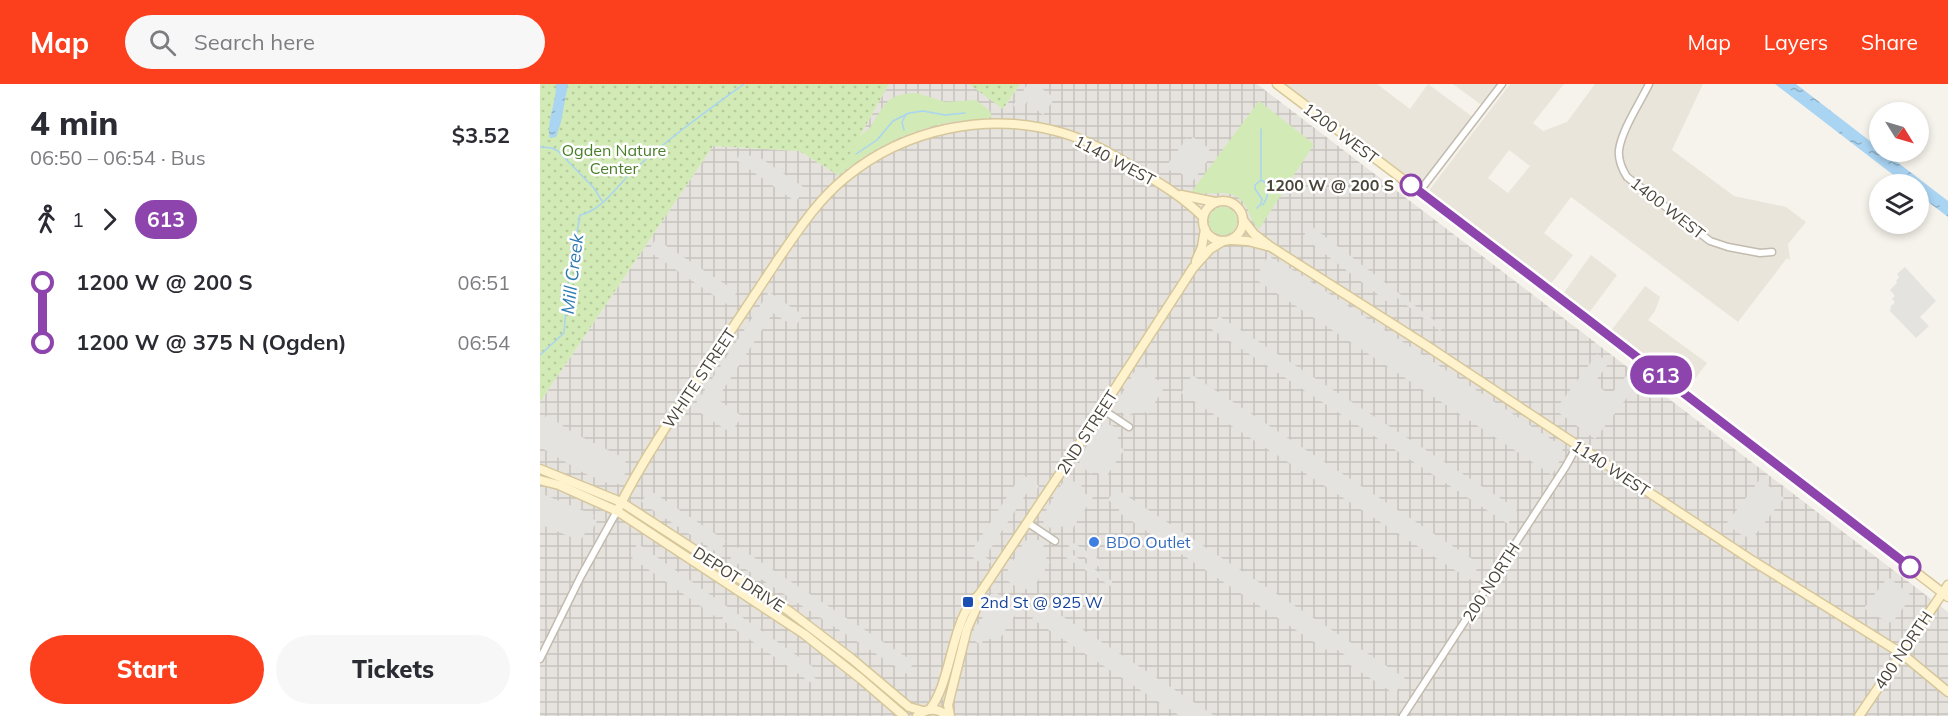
<!DOCTYPE html>
<meta charset="utf-8">
<style>
:root{--surface:#fff;--page:#f7f7f7;--text:#2b2b33;--muted:#7c7c81;--accent:#fc3f1d}
body{margin:0;font-family:Mulish,sans-serif;background:var(--page);color:var(--text);height:100vh;display:flex;flex-direction:column;font-size:22px;white-space:nowrap}
*{box-sizing:border-box;margin:0}
p{font-size:20px;color:var(--muted)}
.icon{flex:none;width:33px;height:33px;fill:none;stroke:currentColor;stroke-width:2;stroke-linecap:round;stroke-linejoin:round}
.map{position:relative;flex:1;overflow:hidden}
.panel{display:flex;flex-direction:column;background:var(--surface);width:540px}
.panel>*{flex:none}
.badge{padding:0 12px;border-radius:20px;font-size:21px;line-height:39px}
.needle{width:39px;rotate:127deg}
.controls{position:absolute;left:1329px;top:18px;display:grid;gap:12px}
.controls a{display:grid;place-items:center;width:60px;height:60px;border-radius:50%;background:var(--surface);box-shadow:0 3px 9px #0003;font-size:30px}
.map>.badge{position:absolute;translate:-50% -50%;box-shadow:0 0 0 3px #fff}
.legs{display:flex;align-items:center;gap:9px;height:66px;padding:0 30px;font-size:20px}
.legs p{margin-inline-start:auto}
.overview{display:flex;align-items:center;justify-content:space-between;height:102px;padding:0 30px}
h1{font-size:33px;font-weight:800;line-height:45px}
.cta{display:flex;gap:12px;margin-top:auto;padding:12px 30px}
.cta a{flex:1;height:69px;border-radius:36px;background:var(--accent);color:#fff;font-size:24px;font-weight:800;line-height:69px;text-align:center}
.cta a+a{background:var(--page);color:var(--text)}
ul{padding:0 30px;list-style:none}
li{display:flex;align-items:center;gap:21px;height:60px;font-size:22px}
li i{display:grid;place-items:center;width:9px;height:100%;margin:0 8px;background:currentColor}
li i::after{content:'';width:15px;height:15px;margin:-8px;border:4px solid;border-radius:50%;background:var(--surface)}
li p{margin-inline-start:auto}
li:first-child i{background:linear-gradient(#0000 50%,currentColor 0)}
li:last-child i{background:linear-gradient(currentColor 50%,#0000 0)}
header{display:flex;align-items:center;gap:36px;box-sizing:border-box;height:84px;padding:0 30px;background:var(--accent);color:#fff}
header strong{font-size:28px}
nav{display:flex;gap:33px;margin-inline-start:auto;font-size:21px}
.search{width:420px;height:54px;background:var(--page);display:flex;align-items:center;gap:15px;box-sizing:border-box;padding:0 21px;border-radius:33px;color:var(--muted);font-size:22px}
main{display:flex;flex:1;min-height:0}
.map>svg:first-child{display:block}
.residential{fill:#eae5da;fill-rule:evenodd}
.industrial{fill:url(#industrial-grid)}
.grass{fill:#d2eab5}
.park{fill:url(#park-dots)}
.parking{fill:#e5e3e0}
.water{fill:url(#water-ripples)}
.lines{fill:none;stroke-linecap:round;stroke-linejoin:round}
.stream{stroke:#a9d4f2;stroke-width:1.5}
.street-casing{stroke:#c2bbae;stroke-width:9}
.secondary-casing{stroke:#d6c79b;stroke-width:11}
.street{stroke:#fff;stroke-width:6}
.secondary{stroke:#fff3cd;stroke-width:8}
.line-1-casing{stroke:#fff;stroke-width:14}
.line-1{stroke:#8e44ad;stroke-width:9}
.stop-1-dot{fill:#fff;stroke:#8e44ad;stroke-width:3}
.shop-dot{fill:#3f7fe0;stroke:#fff;stroke-width:2}
.transit-dot{fill:#1a4fb4;stroke:#fff;stroke-width:2}
.labels{text-anchor:middle;dominant-baseline:central;stroke-width:5;stroke-linejoin:round;paint-order:stroke}
.street-label{font-size:16px;fill:#4b4439;stroke:#fff}
.park-label{font-size:16px;fill:#4a7f2a;stroke:#fff}
.stop-label{font-size:16px;font-weight:bold;fill:#4b4439;stroke:#fff;text-anchor:end}
.shop-label{font-size:16px;fill:#366cbe;stroke:#fff;text-anchor:start}
.transit-label{font-size:16px;fill:#164399;stroke:#fff;text-anchor:start}
.water-label{font-size:18px;font-style:italic;fill:#2e7ab2;stroke:#fff}
</style>
<header>
<strong>Map</strong>
<div class="search"><svg class="icon" aria-label="search" viewBox="0 0 24 24"><circle cx="10" cy="10" r="6"/><path d="M15 15l6 6"/></svg>Search here</div>
<nav><a>Map</a><a>Layers</a><a>Share</a></nav>
</header>
<main>
<section class="panel">
<div class="overview"><div><h1>4 min</h1><p>06:50 – 06:54 · Bus</p></div><b>$3.52</b></div>
<div class="legs"><svg class="icon" aria-label="walk" viewBox="0 0 24 24"><circle cx="13" cy="4" r="2"/><path d="M13 8l-2 6 4 7M11 14l-3 7M7 12l3-4h3l4 4"/></svg>1<svg class="icon" aria-label="forward" viewBox="0 0 24 24"><path d="M9 5l7 7-7 7"/></svg><b class="badge" style="background:#8e44ad;color:#fff">613</b></div>
<ul>
<li><i style="color:#8e44ad"></i><b>1200 W @ 200 S</b><p>06:51</p></li>
<li><i style="color:#8e44ad"></i><b>1200 W @ 375 N (Ogden)</b><p>06:54</p></li>
</ul>
<div class="cta"><a>Start</a><a>Tickets</a></div>
</section>
<div class="map">
<svg width="1408" height="632" viewBox="0 0 1408 632">
<defs>
<pattern id="industrial-grid" width="8" height="8" patternUnits="userSpaceOnUse" patternTransform="scale(1.5)"><rect width="8" height="8" fill="#e6e2dd"/><path d="M0 4h8M4 0v8" fill="none" stroke="#c7c3be"/></pattern>
<pattern id="park-dots" width="8" height="8" patternUnits="userSpaceOnUse" patternTransform="scale(1.5)"><rect width="8" height="8" fill="#d2eab5"/><path d="M2 2h.1M6 6h.1" fill="none" stroke="#b6ca9c" stroke-width="1.8" stroke-linecap="round"/></pattern>
<pattern id="water-ripples" width="26" height="14" patternUnits="userSpaceOnUse" patternTransform="scale(1.5)"><rect width="26" height="14" fill="#a9d4f2"/><path d="M2 4q2-2 4 0t4 0M15 11q2-2 4 0t4 0" fill="none" stroke="#8caec5"/></pattern>
</defs>
<rect width="100%" height="100%" fill="#f6f3ec"/>
<g class="residential">
<path d="M742 0H837L870 25 888 0 934 34 880 105Z"/>
<path d="M913 0H959L943 22Z"/>
<path d="M970 0H1024L993 39 1003 47 1027 38 1055 0H1163L1132 66 1194 112 1246 123 1266 138 1248 160 1250 176 1247 174 1198 238 1031 113 1004 149 1033 171 1010 201 887 109ZM969 66 990 82 968 109 948 94Z"/>
<path d="M1051 171 1077 191 1048 230 1023 210Z"/>
<path d="M1105 202 1120 213 1115 227 1108 236 1167 279 1148 304 1071 247Z"/>
</g>
<path class="industrial" d="M349 0H430L464 24 480 0H717L1408 528V632H0V318L173 62 259 67 298 91Z"/>
<g class="grass">
<path d="M377 9 405 18 436 16 450 27 452 33C438 36 424 36 410 38 368 46 331 65 298 92 303 83 313 58 321 51 324 48 328 47 331 42 346 19 346 10 377 9Z"/>
<path d="M719 17 774 60 719 145C710 137 710 125 702 117 688 102 669 114 652 107Z"/>
<circle cx="683" cy="137" r="14"/>
</g>
<g class="park">
<path d="M0 0H349L298 91 259 67 173 62 0 318Z"/>
<path d="M429 0H480L463 25Z"/>
</g>
<g class="parking">
<path d="M488 0H505L502 5 515 14 503 31 487 18 484 22 476 24 473 21Z"/>
<path d="M653 53 670 65 667 69 671 72 650 101 646 98 643 91 636 86 627 87 624 85 647 54 650 56Z"/>
<path d="M202 67 210 72 213 69 265 104 256 118 196 76Z"/>
<path d="M770 141 903 243 900 247 856 213 850 220 763 153Z"/>
<path d="M116 155 197 208 188 221 108 167Z"/>
<path d="M728 172 756 188 1017 359 1023 364 1022 372 1012 391 715 195Z"/>
<path d="M1365 183 1396 217 1380 233 1389 242 1376 254 1350 227 1351 222 1355 218 1352 215 1355 212 1350 206 1357 199 1356 197 1359 193 1357 190Z"/>
<path d="M229 208 263 231 255 243 233 229 177 315 202 332 191 349 153 324Z"/>
<path d="M679 232 977 425 968 440 671 245Z"/>
<path d="M1057 270 1069 279 1054 299 1070 311 1086 292 1097 301 1055 355 1015 326Z"/>
<path d="M600 283H605L617 289 615 295 627 299 608 330 604 327 590 330 588 333 578 326 576 320 595 287Z"/>
<path d="M652 291 940 480 930 496 641 309Z"/>
<path d="M7 331 32 348 86 375 85 378 89 380 80 401 74 398 72 401 44 389 0 363V332L4 335Z"/>
<path d="M565 339 580 345 577 349 580 363 584 366 564 396 555 386 551 390 542 383 539 377 543 368 558 345Z"/>
<path d="M482 390 499 402 496 407 490 404 445 473 451 477 447 483 429 471Z"/>
<path d="M1220 395 1244 414 1212 455 1200 450 1186 440Z"/>
<path d="M526 396 533 397 542 402 541 408 553 413 533 444 529 442 516 443 513 446 504 439 502 434 521 401Z"/>
<path d="M575 404 865 594 855 610 805 578 808 573 790 561 786 566 578 428 580 424 568 416Z"/>
<path d="M111 407 186 457 178 469 105 421 101 417Z"/>
<path d="M0 409 54 431 53 435 57 437 51 448 47 446 40 457 0 440Z"/>
<path d="M491 453 505 459 503 463 507 476 510 478 490 509 481 500 476 503 468 497 465 491 484 458Z"/>
<path d="M97 459 276 585 271 591 280 598 277 603 182 536 183 533 182 531 179 530 176 533 92 474Z"/>
<path d="M534 459 566 480 559 483 528 462Z"/>
<path d="M198 463 374 578 367 590 190 475Z"/>
<path d="M526 466 572 497V503L525 473Z"/>
<path d="M1348 493 1372 512 1352 539 1333 531 1324 524Z"/>
<path d="M456 509 469 516 466 519 467 521 479 525 459 556 455 554 443 557 441 561 429 553 443 533 440 529 446 517 451 510Z"/>
<path d="M502 519 675 632H640L492 535Z"/>
</g>
<g class="water">
<path d="M16 0H28L21 38 16 53 10 54C6 39 17 16 16 0Z"/>
<path d="M1235 0H1256L1339 64 1340 68H1344L1408 117V133L1379 111 1378 100H1365Z"/>
</g>
<g class="lines">
<g class="stream">
<path d="M364 46 362 38 366 30"/>
<path d="M0 63 12 64 18 67 54 104 62 117"/>
<path d="M316 70 337 56 353 37 369 29 383 27 405 31 425 29"/>
<path d="M721 95V45"/>
<path d="M717 124 721 120 722 115 715 105V101L721 96 726 99C730 107 727 114 723 121"/>
<path d="M0 271 24 249 28 200 40 131C63 126 78 100 95 85 129 54 167 27 204 0"/>
</g>
<defs>
<g id="street">
<path d="M1109 0C1100 19 1082 45 1079 66 1078 76 1082 85 1087 93L1170 157 1188 163 1220 169 1232 168"/>
<path d="M879 108 962 0"/>
<path d="M562 325 589 343"/>
<path d="M488 439 515 457"/>
<path d="M0 575 41 492 77 427"/>
<path d="M863 632 1026 382 1037 362"/>
</g>
<g id="secondary">
<path d="M737 0 1042 231 1408 513"/>
<path d="M641 111 675 118"/>
<circle cx="683" cy="137" r="20"/>
<path d="M703 136 714 150 731 163 887 262 1213 477 1361 569 1408 608"/>
<path d="M691 156 708 157 727 162"/>
<path d="M656 177 662 163 665 145"/>
<path d="M0 385 81 418 249 527 312 575 369 623 383 627"/>
<path d="M0 396 19 401 77 427 264 550 321 595 364 632"/>
<path d="M77 427C108 365 148 310 186 254 204 227 221 201 239 174 259 145 278 116 305 94 365 44 449 27 523 49 550 57 573 71 597 85 621 100 643 113 663 133"/>
<path d="M390 625C412 598 412 530 439 511L521 388 653 184 670 165 683 157"/>
<path d="M377 632C387 624 397 623 407 632"/>
<path d="M410 632 408 621 427 545 439 518V511"/>
<path d="M1319 632 1408 501"/>
</g>
</defs>
<use href="#street" class="street-casing"/>
<use href="#secondary" class="secondary-casing"/>
<use href="#street" class="street"/>
<use href="#secondary" class="secondary"/>
</g>
<g class="lines">
<defs>
<path id="line-1" d="M871 101 1042 231 1370 483"/>
</defs>
<use href="#line-1" class="line-1-casing"/>
<use href="#line-1" class="line-1"/>
</g>
<g class="stop-1-dot">
<circle cx="871" cy="101" r="10"/>
<circle cx="1370" cy="483" r="10"/>
</g>
<circle class="shop-dot" cx="554" cy="458" r="6"/>
<rect class="transit-dot" x="422" y="512" width="12" height="12" rx="3"/>
<g class="labels">
<g class="street-label">
<text transform="translate(801 49) rotate(37)">1200 WEST</text>
<text transform="translate(575 76) rotate(28)">1140 WEST</text>
<text transform="translate(1128 124) rotate(38)">1400 WEST</text>
<text transform="translate(159 294) rotate(-56)">WHITE STREET</text>
<text transform="translate(547 348) rotate(-57)">2ND STREET</text>
<text transform="translate(1071 384) rotate(33)">1140 WEST</text>
<text transform="translate(199 495) rotate(33)">DEPOT DRIVE</text>
<text transform="translate(951 498) rotate(-57)">200 NORTH</text>
<text transform="translate(1363 566) rotate(-56)">400 NORTH</text>
</g>
<g class="park-label">
<text x="74" y="66">Ogden Nature<tspan x="74" dy="18">Center</tspan></text>
</g>
<g class="stop-label">
<text x="854" y="101">1200 W @ 200 S</text>
</g>
<g class="shop-label">
<text x="566" y="458">BDO Outlet</text>
</g>
<g class="transit-label">
<text x="440" y="518">2nd St @ 925 W</text>
</g>
<g class="water-label">
<text transform="translate(32 190) rotate(-83)">Mill Creek</text>
</g>
</g>
</svg>
<div class="controls">
<a><svg class="needle" viewBox="-14 -14 28 28"><path d="M0-13l5 13h-10z" fill="#e53935"/><path d="M0 13l5-13h-10z" fill="#7c7c81"/></svg></a>
<a><svg class="icon" aria-label="layers" viewBox="0 0 24 24"><path d="M12 4l9 5-9 5-9-5zM3 14l9 5 9-5"/></svg></a>
</div>
<b class="badge" style="left:1121px;top:291px;background:#8e44ad;color:#fff">613</b>
</div>
</main>
